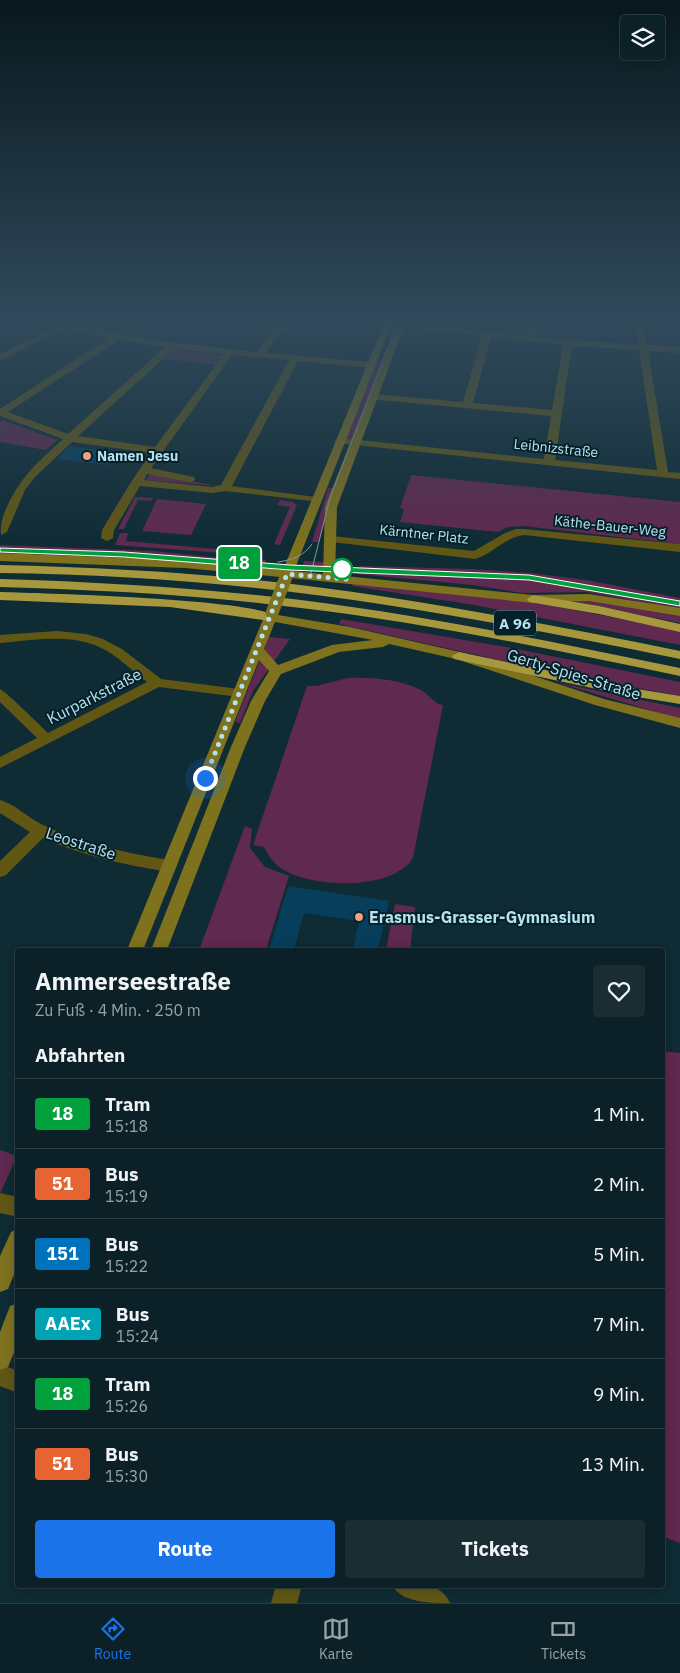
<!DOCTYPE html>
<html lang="de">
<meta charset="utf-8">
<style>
:root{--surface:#0b2027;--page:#192d33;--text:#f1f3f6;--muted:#9aa3a7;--line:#2b3e44;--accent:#1a73e8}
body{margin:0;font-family:"IBM Plex Sans",sans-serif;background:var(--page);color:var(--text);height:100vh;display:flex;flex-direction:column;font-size:19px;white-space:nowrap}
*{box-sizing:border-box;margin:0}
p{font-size:16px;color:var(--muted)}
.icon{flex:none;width:28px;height:28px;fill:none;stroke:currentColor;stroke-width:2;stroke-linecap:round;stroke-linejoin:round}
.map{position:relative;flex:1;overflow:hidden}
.sheet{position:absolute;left:15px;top:948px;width:650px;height:640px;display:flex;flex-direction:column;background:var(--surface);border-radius:5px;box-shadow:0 2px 12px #0003,0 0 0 1px var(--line)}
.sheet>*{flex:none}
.badge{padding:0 10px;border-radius:4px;font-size:18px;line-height:32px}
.fabs{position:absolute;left:620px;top:15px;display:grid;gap:10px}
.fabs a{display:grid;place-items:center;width:45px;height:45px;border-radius:5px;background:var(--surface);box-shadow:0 2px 12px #0003,0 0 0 1px var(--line);font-size:25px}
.you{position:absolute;width:25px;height:25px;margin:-12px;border:4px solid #fff;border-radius:50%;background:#1a73e8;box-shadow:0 0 0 8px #1a73e833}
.map>.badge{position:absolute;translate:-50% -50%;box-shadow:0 0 0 2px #fff}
h2{padding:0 20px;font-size:19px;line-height:45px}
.round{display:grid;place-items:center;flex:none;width:52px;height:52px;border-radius:5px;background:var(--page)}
.overview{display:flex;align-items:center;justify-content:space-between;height:85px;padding:0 20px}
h1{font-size:24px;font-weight:700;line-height:38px}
.button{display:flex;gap:10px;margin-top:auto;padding:10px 20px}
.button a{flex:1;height:58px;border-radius:5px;background:var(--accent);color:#fff;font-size:20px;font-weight:700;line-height:58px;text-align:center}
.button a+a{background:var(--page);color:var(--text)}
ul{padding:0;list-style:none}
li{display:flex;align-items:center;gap:15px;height:70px;padding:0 20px;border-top:1px solid var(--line)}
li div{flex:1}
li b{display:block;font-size:19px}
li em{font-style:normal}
li .badge{min-width:55px;font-weight:700;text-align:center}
.tabs{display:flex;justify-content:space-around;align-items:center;height:70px;border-top:1px solid var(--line);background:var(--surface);font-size:14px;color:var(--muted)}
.tabs a{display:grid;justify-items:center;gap:2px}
.tabs .active{color:var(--accent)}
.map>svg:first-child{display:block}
.green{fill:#60294f}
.building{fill:#073e5c}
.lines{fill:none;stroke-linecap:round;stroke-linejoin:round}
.street{fill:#615715;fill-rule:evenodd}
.secondary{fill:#7e721e;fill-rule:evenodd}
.highway{fill:#a7983e;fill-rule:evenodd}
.tram{stroke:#789ca8;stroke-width:1}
.secondary-bridge{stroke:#7e721e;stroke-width:13}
.line{fill:#00a03c;stroke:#fff}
.walk{stroke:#b8e1ef;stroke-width:5;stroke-dasharray:0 9}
.poi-dot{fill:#f3a082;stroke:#04212a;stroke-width:2}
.stop-dot{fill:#fff;stroke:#00a03c;stroke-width:2.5}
.labels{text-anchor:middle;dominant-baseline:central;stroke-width:4;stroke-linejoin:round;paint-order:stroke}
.far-street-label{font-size:14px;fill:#b8e1ef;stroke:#04212a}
.far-poi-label{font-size:14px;font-weight:bold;fill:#b8e1ef;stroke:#04212a;text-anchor:start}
.shield{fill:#04212a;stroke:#82a7b4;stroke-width:1}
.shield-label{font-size:15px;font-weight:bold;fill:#b8e1ef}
.street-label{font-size:16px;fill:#b8e1ef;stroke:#04212a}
.poi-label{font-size:16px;font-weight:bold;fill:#b8e1ef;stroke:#04212a;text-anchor:start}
</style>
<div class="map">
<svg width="680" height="1603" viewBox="0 0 680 1603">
<rect width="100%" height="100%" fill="#0f2b34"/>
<g class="green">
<path d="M173 350 223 355 216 365 163 359Z"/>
<path d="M375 360 384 361 354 442 344 441Z"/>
<path d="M3 420 57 440 46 450 0 442V422Z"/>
<path d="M150 474H155L217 486 146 480Z"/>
<path d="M411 475 680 502V544L524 526 508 527 498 532 400 522 404 509 400 508Z"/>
<path d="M328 488H335L319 542H312Z"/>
<path d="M135 497 153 498 151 501 138 500 124 529H118Z"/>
<path d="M157 499 206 504 191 535 142 531Z"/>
<path d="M280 500 293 502 297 505 280 545 274 544 290 507 277 505Z"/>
<path d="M120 533H128L126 541 250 552 249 555 115 545Z"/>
<path d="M0 545 154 551 249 561 250 559 266 560 263 566 201 561 0 553Z"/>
<path d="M304 561 324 562 322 572 301 571Z"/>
<path d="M360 566 471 569 531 573 586 580 680 598V609L586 592 522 593 473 585 357 574Z"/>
<path d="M353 583 545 604 680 631V645L474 605 352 586Z"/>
<path d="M564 599H579L680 615V623Z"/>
<path d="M341 619 512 648 680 682V696L552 672 339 624Z"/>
<path d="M269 637 290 639 253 691 240 723 235 722Z"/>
<path d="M347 678C372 677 398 679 421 690 429 694 434 704 443 705L413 858C392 891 314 888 284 870 274 864 269 857 264 847L253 845 307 686H317Z"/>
<path d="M555 682 680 708V719Z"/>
<path d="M245 826 252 829 250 848 265 867 289 876 266 950H199Z"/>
<path d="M395 904 415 907 410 950H386Z"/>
<path d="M662 1051 680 1053V1543L662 1536Z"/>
<path d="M0 1150 17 1156 0 1194Z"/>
</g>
<g class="building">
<path d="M70 446 83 448 117 452 107 465 57 459Z"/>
<path d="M288 886 389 901 378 950H353L359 921 304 913 294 950H269Z"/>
</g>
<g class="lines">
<g class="street">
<path d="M44 321H68L71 324 168 342 257 352 272 330 279 327 284 321H292L285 331 278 334 266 353 371 362 376 365 371 368 298 361 232 486 316 497 322 500 320 502 225 491 212 493 140 486 114 530 113 538 107 541 101 538 102 530 131 482 151 453 72 442 34 478 25 490 7 532 1 535C0 527 2 518 6 509 20 477 37 463 63 439L0 416V409L109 338 64 328 0 361V354L55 326ZM119 340 165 347 68 434 8 412ZM174 349 224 354 155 447 78 436ZM232 355 289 360 221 485 212 487 144 480 147 474 190 482 194 481 195 479 194 477 151 468Z"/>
<path d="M400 321 527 336 535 321H543L536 337 638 345 635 321H643L647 345 680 347V353L648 351 668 472 680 473V479L336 443 335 441 336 439 340 438 544 459 551 416 370 399V395L373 394 463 402 482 336 397 326 396 324ZM491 337 563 345 552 410 473 403ZM572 346 639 350 657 470 555 460Z"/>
<path d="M516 529H524L680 544V552L524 535C505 537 493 554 475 559L332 542 326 539 332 536 474 551 505 533Z"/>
<path d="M57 631 86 634 103 639 122 649 161 679 239 689 244 690 246 693 244 696 239 697 159 687 0 768V757L37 738 0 702V689C4 690 41 726 48 733L147 682C134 672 122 660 107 651 75 632 35 640 0 643V635Z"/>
<path d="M0 800C15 804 28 818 43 825 83 844 126 853 169 860L175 862 177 866 175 870 169 872C126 865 83 856 43 838L6 875 0 877V861L30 832 0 813Z"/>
<path d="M0 1193 18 1197V1217L0 1213Z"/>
<path d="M0 1364 18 1371V1393L0 1386Z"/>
<path d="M276 1585H302L297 1603H271Z"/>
<path d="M392 1585C413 1585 440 1580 450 1603 429 1603 402 1603 392 1585Z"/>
</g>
<g class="secondary">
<path d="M385 321H393L294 571 323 574 325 507 398 321H406L337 507 335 575 533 595 589 594 680 608V616L589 601 533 603 291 578 286 581 280 577 185 568 0 561V553L185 560 283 570Z"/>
<path d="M272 609 276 610 278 615 350 627 464 653 604 699 680 718V728L595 705 456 659 389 644 383 647 339 652 281 674 265 701 245 747 167 950H151L231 747 251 701 269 671 259 660 143 950H127L264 617 268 610ZM275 622 373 640 332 645 278 665 264 649Z"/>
<path d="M18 1229V1265L8 1289 0 1292V1256L11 1232Z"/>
<path d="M18 1303V1343L8 1367 0 1370V1332L10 1306Z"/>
</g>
<g class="highway">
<path d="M0 565C86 567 171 571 256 580 399 595 540 623 680 651V659C540 631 399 603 256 588 171 579 86 574 0 573Z"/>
<path d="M0 579C101 582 201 588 301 600 428 616 554 642 680 668V676C555 650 428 623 301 608 201 595 101 590 0 587Z"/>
<path d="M0 592C36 593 261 599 276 617L270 621 170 607 0 600Z"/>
<path d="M533 595 599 606 680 624V632L599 614 529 602 527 599Z"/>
<path d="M459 652 625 687 680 696V704L625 695 454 659 452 656Z"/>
</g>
<g class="tram">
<path d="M0 550 161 556 290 567 529 578 680 603"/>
<path d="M278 562C292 560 304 556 312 544"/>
<path d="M311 573 330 498 398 321"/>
</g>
<path class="secondary-bridge" d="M272 613 286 577"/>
</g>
<linearGradient id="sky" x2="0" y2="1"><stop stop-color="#08181d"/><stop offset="0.59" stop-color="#314a5c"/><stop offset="1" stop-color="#314a5c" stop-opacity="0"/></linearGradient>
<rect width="680" height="545" fill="url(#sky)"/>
<path class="line" d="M0 548 124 552 290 565 529 575 680 601V606L529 580 290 570 124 557 0 552Z"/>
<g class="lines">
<path class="walk" d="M205 778 287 574 346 579 342 569"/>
</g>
<g class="poi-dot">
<circle cx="87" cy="456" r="5"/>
<circle cx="359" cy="917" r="5"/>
</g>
<circle class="stop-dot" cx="342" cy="569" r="10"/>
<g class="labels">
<g class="far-street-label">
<text transform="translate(556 448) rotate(6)">Leibnizstraße</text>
<text transform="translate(610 526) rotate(6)">Käthe-Bauer-Weg</text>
<text transform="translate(424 534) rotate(6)">Kärntner Platz</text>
</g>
<g class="far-poi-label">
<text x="97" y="456">Namen Jesu</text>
</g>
<rect class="shield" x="494" y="610.5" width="42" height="25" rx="4"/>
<g class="shield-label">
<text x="515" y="623">A 96</text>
</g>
<g class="street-label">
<text transform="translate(574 674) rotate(17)">Gerty-Spies-Straße</text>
<text transform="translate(94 696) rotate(-27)">Kurparkstraße</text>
<text transform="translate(81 843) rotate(18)">Leostraße</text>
</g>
<g class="poi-label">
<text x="369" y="917">Erasmus-Grasser-Gymnasium</text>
</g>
</g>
</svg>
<div class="fabs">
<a><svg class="icon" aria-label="layers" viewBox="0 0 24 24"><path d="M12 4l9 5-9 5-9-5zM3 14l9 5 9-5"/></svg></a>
</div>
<div class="you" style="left:205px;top:778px"></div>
<b class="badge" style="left:239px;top:563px;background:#00a03c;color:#fff">18</b>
<section class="sheet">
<div class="overview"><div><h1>Ammerseestraße</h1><p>Zu Fuß · 4 Min. · 250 m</p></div><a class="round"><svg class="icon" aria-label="heart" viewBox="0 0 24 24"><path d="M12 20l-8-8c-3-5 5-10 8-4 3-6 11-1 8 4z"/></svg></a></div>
<h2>Abfahrten</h2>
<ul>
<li><span class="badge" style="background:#00a03c;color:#fff">18</span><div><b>Tram</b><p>15:18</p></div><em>1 Min.</em></li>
<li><span class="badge" style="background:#e66432;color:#fff">51</span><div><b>Bus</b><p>15:19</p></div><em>2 Min.</em></li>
<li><span class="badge" style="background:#0072bc;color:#fff">151</span><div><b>Bus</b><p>15:22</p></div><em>5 Min.</em></li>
<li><span class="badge" style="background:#00a3b4;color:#fff">AAEx</span><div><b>Bus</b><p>15:24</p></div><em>7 Min.</em></li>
<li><span class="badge" style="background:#00a03c;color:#fff">18</span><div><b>Tram</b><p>15:26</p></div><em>9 Min.</em></li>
<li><span class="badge" style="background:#e66432;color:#fff">51</span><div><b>Bus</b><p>15:30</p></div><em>13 Min.</em></li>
</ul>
<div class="button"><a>Route</a><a>Tickets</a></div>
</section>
</div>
<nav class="tabs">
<a class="active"><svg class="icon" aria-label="directions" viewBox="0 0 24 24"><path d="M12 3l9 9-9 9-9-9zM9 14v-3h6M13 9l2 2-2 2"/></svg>Route</a>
<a><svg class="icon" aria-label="map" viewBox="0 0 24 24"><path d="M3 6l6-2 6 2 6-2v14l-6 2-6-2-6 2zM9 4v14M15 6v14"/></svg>Karte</a>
<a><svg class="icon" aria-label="tickets" viewBox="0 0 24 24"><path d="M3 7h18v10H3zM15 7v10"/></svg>Tickets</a>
</nav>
